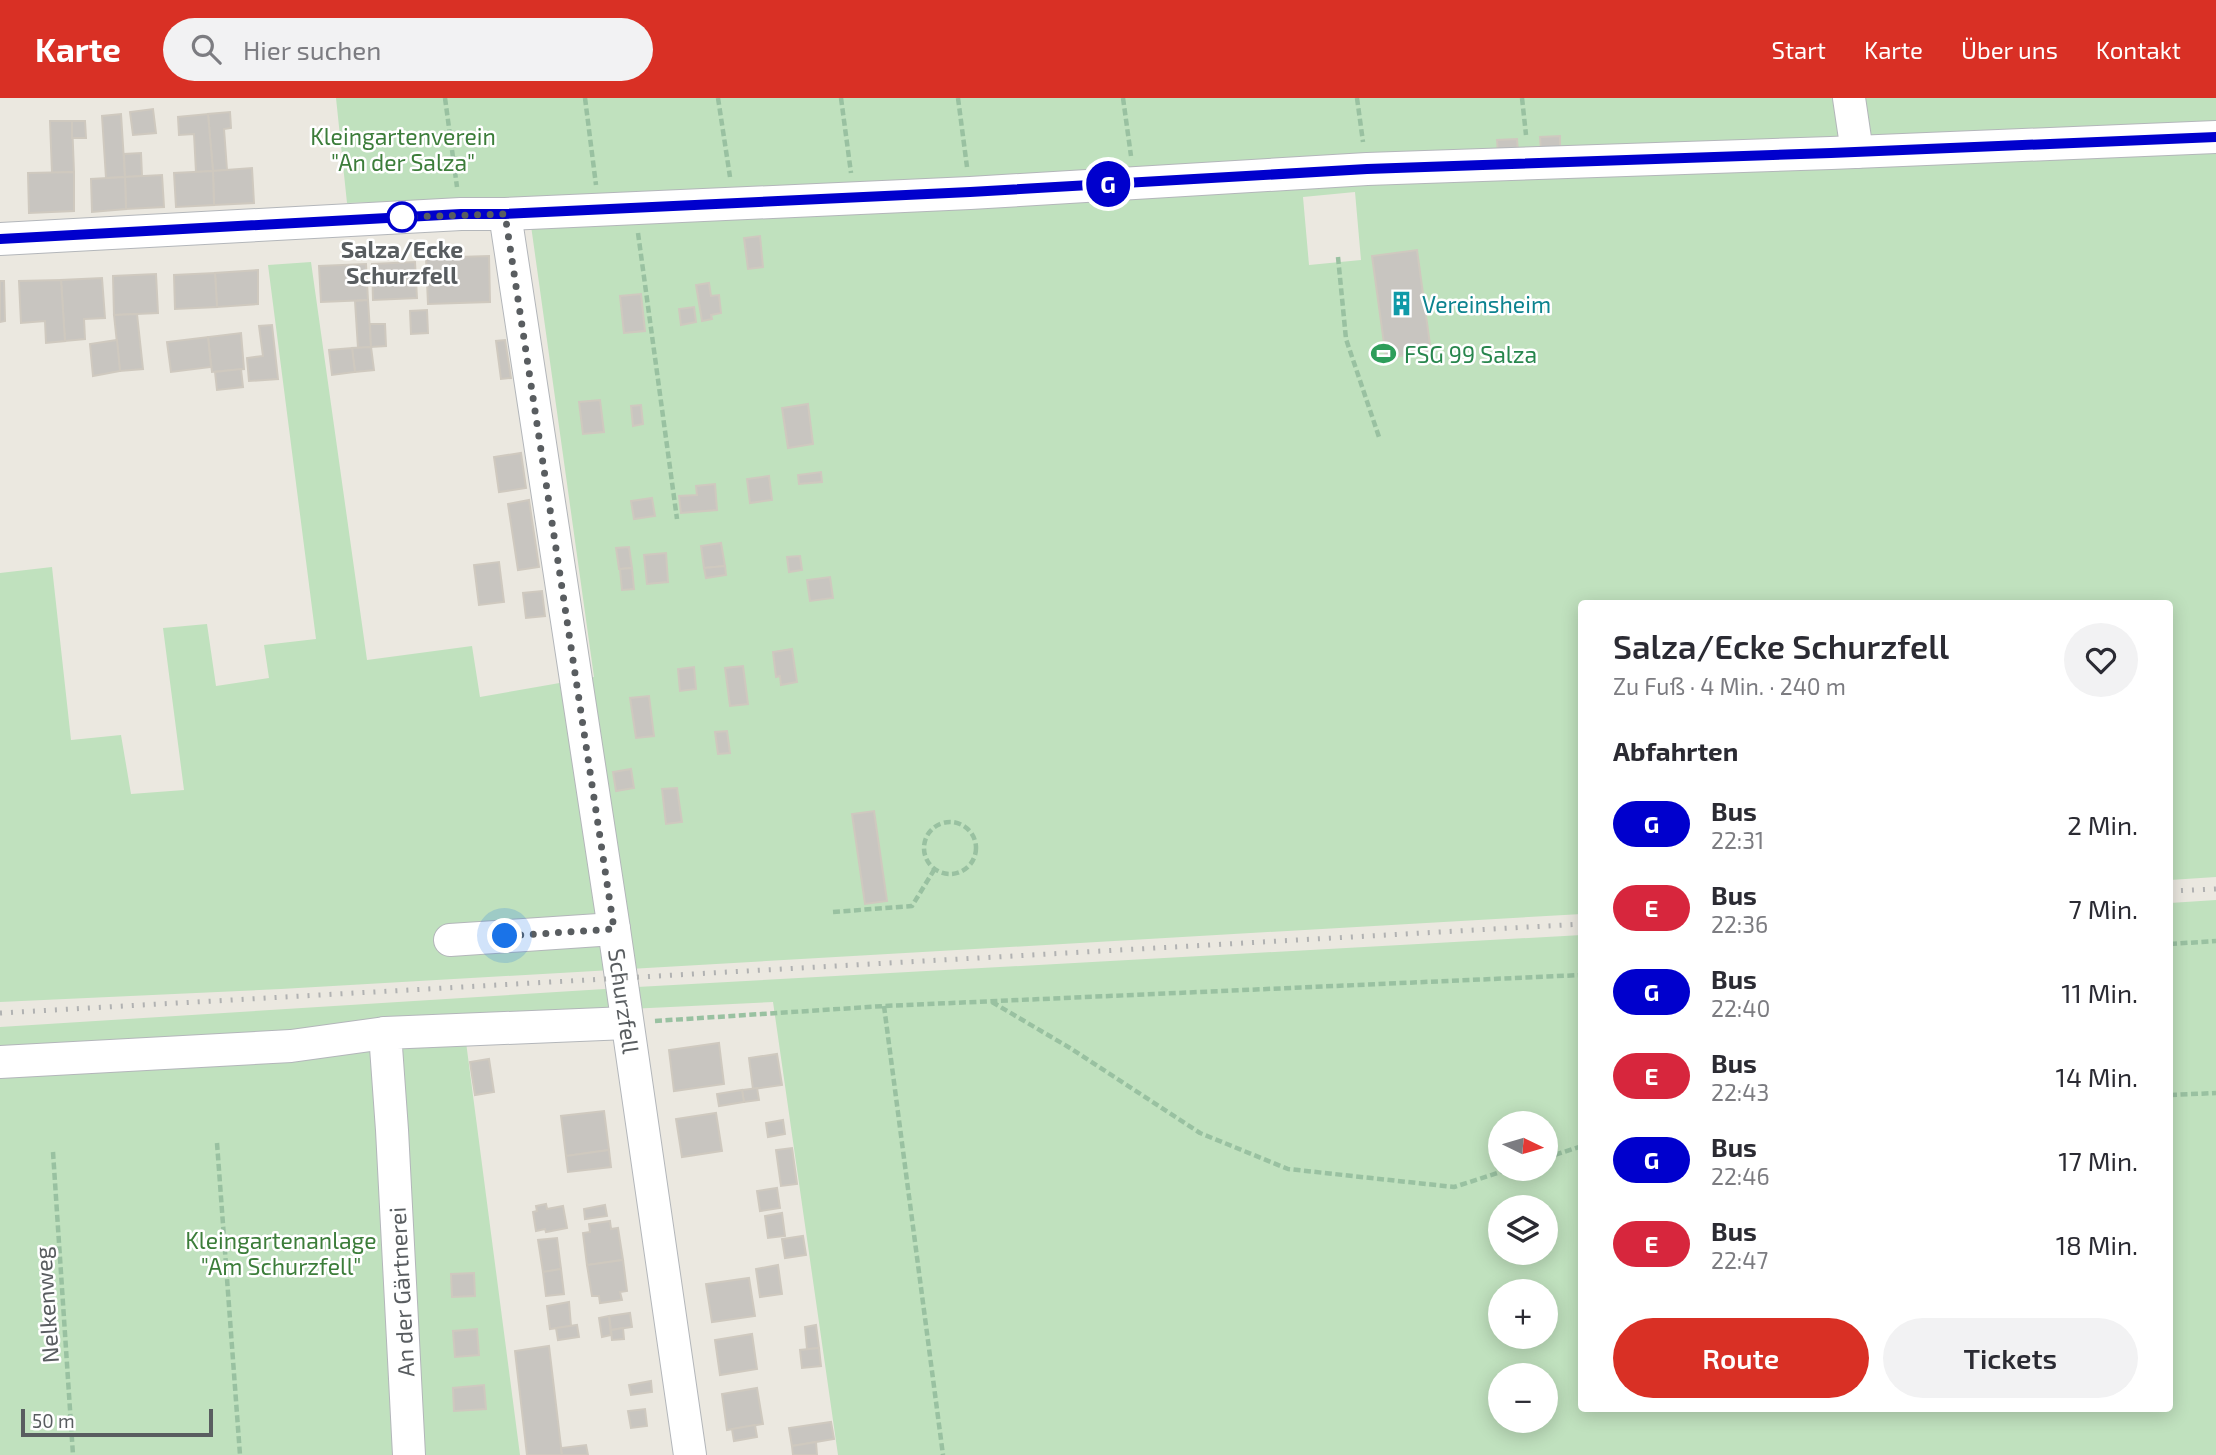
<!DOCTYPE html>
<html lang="de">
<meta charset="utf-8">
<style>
:root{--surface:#fff;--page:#f2f2f3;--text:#2b2b33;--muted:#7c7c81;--accent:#d93025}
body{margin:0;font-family:"Exo 2",sans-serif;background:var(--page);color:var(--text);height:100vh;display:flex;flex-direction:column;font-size:26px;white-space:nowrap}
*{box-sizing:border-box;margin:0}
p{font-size:23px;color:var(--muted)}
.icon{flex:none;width:38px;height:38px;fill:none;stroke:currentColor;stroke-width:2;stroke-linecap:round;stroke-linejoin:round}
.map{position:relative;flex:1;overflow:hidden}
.details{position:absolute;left:1578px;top:502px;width:595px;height:812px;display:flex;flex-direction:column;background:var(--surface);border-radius:7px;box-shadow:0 4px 18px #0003}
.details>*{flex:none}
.badge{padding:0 14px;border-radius:23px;font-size:24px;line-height:46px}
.needle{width:46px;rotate:95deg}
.buttons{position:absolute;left:1488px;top:1013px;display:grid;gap:14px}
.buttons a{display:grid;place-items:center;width:70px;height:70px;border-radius:50%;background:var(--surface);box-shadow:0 4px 18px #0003;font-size:35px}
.scale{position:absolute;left:21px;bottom:18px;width:192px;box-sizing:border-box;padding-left:7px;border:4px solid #595d60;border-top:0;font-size:19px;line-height:24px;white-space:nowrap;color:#595d60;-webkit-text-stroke:5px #fff;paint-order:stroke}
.you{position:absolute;width:35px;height:35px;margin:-18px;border:5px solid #fff;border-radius:50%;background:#1a73e8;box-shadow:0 0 0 10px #1a73e833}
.map>.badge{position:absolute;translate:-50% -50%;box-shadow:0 0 0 4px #fff}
h2{padding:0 35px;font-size:26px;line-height:63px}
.round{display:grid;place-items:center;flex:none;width:74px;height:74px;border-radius:37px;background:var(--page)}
.head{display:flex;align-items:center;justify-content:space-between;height:119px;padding:0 35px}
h1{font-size:33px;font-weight:600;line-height:52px}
.primary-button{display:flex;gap:14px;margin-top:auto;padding:14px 35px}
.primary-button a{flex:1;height:80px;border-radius:42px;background:var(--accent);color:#fff;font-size:28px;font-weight:600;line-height:80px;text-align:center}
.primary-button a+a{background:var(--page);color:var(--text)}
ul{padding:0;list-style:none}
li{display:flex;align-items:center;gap:21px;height:84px;padding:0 35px}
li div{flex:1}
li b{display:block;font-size:26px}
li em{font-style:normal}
li .badge{min-width:77px;font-weight:700;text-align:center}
header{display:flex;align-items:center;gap:42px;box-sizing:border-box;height:98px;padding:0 35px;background:var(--accent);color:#fff}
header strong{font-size:33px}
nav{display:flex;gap:38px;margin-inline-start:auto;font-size:24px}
.search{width:490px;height:63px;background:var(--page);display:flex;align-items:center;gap:18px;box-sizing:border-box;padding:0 24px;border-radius:38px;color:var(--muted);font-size:26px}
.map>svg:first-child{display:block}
.green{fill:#c0e1be;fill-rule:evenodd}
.building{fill:#c8c5c0;stroke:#cfc9bf;stroke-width:2}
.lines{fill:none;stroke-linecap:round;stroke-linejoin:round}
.minor-casing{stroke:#b3b6ba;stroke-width:34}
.path{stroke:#99c1a1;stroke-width:4.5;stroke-dasharray:7 3.5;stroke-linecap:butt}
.minor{stroke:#fff;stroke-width:32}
.rail{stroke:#b1b2b2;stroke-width:5;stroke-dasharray:2 9;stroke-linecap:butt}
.line-casing{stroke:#fff;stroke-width:16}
.line{stroke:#0000cd;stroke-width:10}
.walk{stroke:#595d60;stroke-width:7;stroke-dasharray:0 12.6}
.stop-dot{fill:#fff;stroke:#0000cd;stroke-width:3.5}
.labels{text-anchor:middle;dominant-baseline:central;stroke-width:5;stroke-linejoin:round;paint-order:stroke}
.park-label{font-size:23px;fill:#3c7d3a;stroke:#fff}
.stop-label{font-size:23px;font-weight:bold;fill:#595d60;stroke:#fff}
.culture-label{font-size:23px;fill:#0d838f;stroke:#fff;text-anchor:start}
.leisure-label{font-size:23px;fill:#27864d;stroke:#fff;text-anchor:start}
.street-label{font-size:23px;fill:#595d60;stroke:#fff}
</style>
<header>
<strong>Karte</strong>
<div class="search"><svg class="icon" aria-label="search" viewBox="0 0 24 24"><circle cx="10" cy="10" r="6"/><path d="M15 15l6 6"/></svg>Hier suchen</div>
<nav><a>Start</a><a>Karte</a><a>Über uns</a><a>Kontakt</a></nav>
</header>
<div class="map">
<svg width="2216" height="1357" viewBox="0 0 2216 1357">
<rect width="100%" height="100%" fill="#ebe8e0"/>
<g class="green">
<path d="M336 0H2216V779L2170 782V506H1582V816L281 891 0 904V475L52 469 71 642 121 637 131 696 184 692 163 530 207 526 216 588 269 580 264 547 316 541 268 167 311 164 367 562 472 548 480 599 594 579 527 99 347 105ZM1355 94 1361 162 1309 167 1303 99Z"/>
<path d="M2216 802V1357H838L773 904 608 912 466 944 520 1357H0V929L637 889 1582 837V1311H2170V805ZM1500 1026H1545V1071H1500ZM1500 1110H1545V1155H1500ZM1500 1194H1545V1239H1500ZM1500 1278H1545V1323H1500Z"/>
</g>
<g class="building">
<path d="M153 11 156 35 133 37 130 14Z"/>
<path d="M230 14 231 30 224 31 227 72 213 73 208 16Z"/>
<path d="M121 16 125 79 106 80 102 18Z"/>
<path d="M208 16 213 73 196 74 194 36 179 37 178 19Z"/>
<path d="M50 23H72L74 74 52 75Z"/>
<path d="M72 23H85L86 40H72Z"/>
<path d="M1560 38V52L1541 53 1540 39Z"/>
<path d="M1517 41 1518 54 1498 55 1497 42Z"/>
<path d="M141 55 142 78 125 79 124 56Z"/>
<path d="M252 70 254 105 214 107 213 73Z"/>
<path d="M213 73 214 107 176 109 174 75Z"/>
<path d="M74 74V113L29 115 28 75Z"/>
<path d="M162 77 164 109 126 111 125 79Z"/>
<path d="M125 79 126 111 92 114 91 81Z"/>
<path d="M760 138 763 169 748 171 744 140Z"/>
<path d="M1417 152 1431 254 1386 260 1372 158Z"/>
<path d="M489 158 490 204 428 206 426 160Z"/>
<path d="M415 164 417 200 373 202 372 166Z"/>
<path d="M366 166 368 202 321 204 319 168Z"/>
<path d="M258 172V206L217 209 215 175Z"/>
<path d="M215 175 217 209 175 211 174 177Z"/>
<path d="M156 176 158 215 114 217 113 178Z"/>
<path d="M102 180 105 220 84 221 85 241 65 243 61 182Z"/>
<path d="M61 182 65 243 46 245 45 223 21 225 19 183Z"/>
<path d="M0 183H4L5 223 0 224Z"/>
<path d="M709 185 711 198 719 197 721 215 711 217 712 221 702 223 696 187Z"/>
<path d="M641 196 645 233 624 235 620 198Z"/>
<path d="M368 202 371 249 358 250 355 203Z"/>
<path d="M694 209 696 224 681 227 679 211Z"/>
<path d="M427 212 428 235 411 236 410 213Z"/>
<path d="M137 216 143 271 120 273 114 217Z"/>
<path d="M370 226H385L386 248 371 249Z"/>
<path d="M272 227 278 281 249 283 247 260 263 258 259 228Z"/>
<path d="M241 235 244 271 212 274 208 239Z"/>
<path d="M208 239 211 269 171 274 167 244Z"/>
<path d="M117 242 120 273 93 278 90 246Z"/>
<path d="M505 242 511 280 501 281 496 243Z"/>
<path d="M371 249 374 272 355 274 352 250Z"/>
<path d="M352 250 355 274 332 277 329 252Z"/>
<path d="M241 271 243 289 217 292 215 274Z"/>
<path d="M600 302 604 334 583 336 579 304Z"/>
<path d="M808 306 813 346 788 350 782 310Z"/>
<path d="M641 307 643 326 633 328 631 308Z"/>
<path d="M521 355 526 390 499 394 494 359Z"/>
<path d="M821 374 822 384 799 386 798 377Z"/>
<path d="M769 378 772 402 750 405 747 381Z"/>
<path d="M715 386 717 412 681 415 679 398 697 397 696 388Z"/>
<path d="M652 400 655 418 634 421 631 403Z"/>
<path d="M529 402 539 469 518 472 508 406Z"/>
<path d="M721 445 725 468 704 470 701 448Z"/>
<path d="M629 449 632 470 619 471 616 450Z"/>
<path d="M666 455 668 484 647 486 644 457Z"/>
<path d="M800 458 802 472 789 474 787 459Z"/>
<path d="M499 464 504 504 479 507 474 467Z"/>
<path d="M725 468 726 477 706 480 704 470Z"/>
<path d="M632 470 634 491 622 492 620 471Z"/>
<path d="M830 479 833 500 810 503 807 482Z"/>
<path d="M542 493 545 518 526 520 523 495Z"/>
<path d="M792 551 797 584 781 587 780 578 776 579 773 554Z"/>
<path d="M743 568 748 606 730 608 725 570Z"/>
<path d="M694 569 696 591 680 593 678 571Z"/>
<path d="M649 598 654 638 636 640 630 600Z"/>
<path d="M727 633 730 655 718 656 715 634Z"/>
<path d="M631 671 634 690 616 693 613 674Z"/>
<path d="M677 690 682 724 666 726 662 691Z"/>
<path d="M874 713 887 803 865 806 852 716Z"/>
<path d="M719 945 724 986 674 993 669 952Z"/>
<path d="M777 956 782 987 753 991 749 960Z"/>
<path d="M489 961 494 994 475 997 470 964Z"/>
<path d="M757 990 759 1002 744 1004 742 992Z"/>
<path d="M742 992 744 1004 719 1008 717 996Z"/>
<path d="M604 1013 609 1052 566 1058 561 1018Z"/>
<path d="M716 1015 722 1053 682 1059 676 1021Z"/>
<path d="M783 1022 785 1036 768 1039 766 1025Z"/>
<path d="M792 1050 797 1086 781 1088 776 1052Z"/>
<path d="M609 1052 611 1069 568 1074 566 1058Z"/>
<path d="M777 1090 780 1110 760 1113 757 1093Z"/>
<path d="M546 1106 547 1111 563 1108 567 1130 546 1134 545 1131 536 1133 533 1114 537 1113 536 1108Z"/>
<path d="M605 1107 607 1118 585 1121 584 1111Z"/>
<path d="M782 1115 785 1138 768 1140 765 1118Z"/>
<path d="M610 1123 611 1131 618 1130 623 1162 587 1167 583 1135 590 1134 589 1126Z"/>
<path d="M803 1138 806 1157 785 1160 782 1141Z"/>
<path d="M557 1140 561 1171 543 1174 538 1142Z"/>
<path d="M623 1162 627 1193 620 1194 622 1202 600 1205 599 1198H592L587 1167Z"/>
<path d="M778 1167 782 1196 760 1199 756 1171Z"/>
<path d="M561 1171 564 1196 546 1198 543 1174Z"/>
<path d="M474 1175 475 1198 452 1199 451 1176Z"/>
<path d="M749 1180 755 1218 712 1224 706 1186Z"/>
<path d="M569 1204 571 1228 550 1231 547 1208Z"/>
<path d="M630 1215 632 1229 611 1232 609 1218Z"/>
<path d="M609 1218 611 1237 602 1239 599 1220Z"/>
<path d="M577 1227 579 1239 558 1242 556 1230Z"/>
<path d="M816 1227 819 1250 807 1251 805 1229Z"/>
<path d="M623 1230 624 1241 612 1242 611 1232Z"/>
<path d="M477 1231 479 1257 455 1259 453 1233Z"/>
<path d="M752 1236 757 1271 720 1277 715 1242Z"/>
<path d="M549 1248 562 1357H527L515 1253Z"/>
<path d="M819 1250 821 1268 802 1270 800 1252Z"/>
<path d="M651 1283 652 1294 631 1297 629 1287Z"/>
<path d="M484 1287 486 1311 454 1313 453 1290Z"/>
<path d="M757 1290 763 1326 727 1332 722 1296Z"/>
<path d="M645 1311 647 1328 631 1330 628 1313Z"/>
<path d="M831 1324 834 1341 792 1348 789 1330Z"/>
<path d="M755 1327 757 1339 734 1343 732 1331Z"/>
<path d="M816 1344 817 1357H793L792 1348Z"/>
<path d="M586 1347 588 1357H562L561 1350Z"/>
</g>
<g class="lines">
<defs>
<g id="minor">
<path d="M1849 0 1857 54"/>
<path id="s1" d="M505 116 614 831 690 1357"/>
<path d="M0 141 461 116H505L970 95 1367 71 1831 55 2216 39"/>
<path d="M450 842 614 831"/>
<path d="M0 964 291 948 385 935"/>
<path d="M409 1357 392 1032 385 935 627 925"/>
</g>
</defs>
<use href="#minor" class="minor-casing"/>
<g class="path">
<path d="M445 0 457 89"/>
<path d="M585 0 596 87"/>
<path d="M718 0 730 79"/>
<path d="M841 0 851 75"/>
<path d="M958 0 967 69"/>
<path d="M1123 0 1131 58"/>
<path d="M1357 0 1363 44"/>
<path d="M1522 0 1526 37"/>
<path d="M638 135 677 421"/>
<path d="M1338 159 1346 241 1380 342"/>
<circle cx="950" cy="750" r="26"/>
<path d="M833 814 912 808 934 772"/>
<path d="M2170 846 2216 843"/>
<path d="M992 904 1070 950 1200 1035 1288 1071 1454 1089 1510 1071"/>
<path d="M884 908 943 1357"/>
<path d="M655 923 884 908 1582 877"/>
<path d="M2170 997 2216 995"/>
<path d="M217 1045 240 1357"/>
<path d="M53 1054 73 1357"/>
<path d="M1545 1060 1582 1048"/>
</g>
<use href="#minor" class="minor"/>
<g class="rail">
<path d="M2170 793 2216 791"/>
<path d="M0 915 1582 826"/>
</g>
</g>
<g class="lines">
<defs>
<path id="line" d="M0 141 461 116H505L970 94 1367 71 1831 55 2216 39"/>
</defs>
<use href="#line" class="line-casing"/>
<use href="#line" class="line"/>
<path class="walk" d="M402 119 505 116 614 831 505 838"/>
</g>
<defs>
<symbol id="building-bare" viewBox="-9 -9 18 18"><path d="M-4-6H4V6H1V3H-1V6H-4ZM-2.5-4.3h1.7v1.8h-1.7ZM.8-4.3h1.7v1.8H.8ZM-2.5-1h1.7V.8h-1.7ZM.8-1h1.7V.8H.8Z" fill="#0f9aa8" stroke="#fff" stroke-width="2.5" paint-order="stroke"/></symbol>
<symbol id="stadium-bare" viewBox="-9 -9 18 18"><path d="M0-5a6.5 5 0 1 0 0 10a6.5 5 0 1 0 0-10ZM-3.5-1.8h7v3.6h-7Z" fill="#2e9e5b" stroke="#fff" stroke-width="2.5" paint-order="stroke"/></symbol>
</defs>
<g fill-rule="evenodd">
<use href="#building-bare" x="1384" y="188" width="35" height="35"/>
<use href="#stadium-bare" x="1366" y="238" width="35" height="35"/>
</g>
<circle class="stop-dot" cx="402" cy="119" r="14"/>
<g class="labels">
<g class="park-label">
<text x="403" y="38">Kleingartenverein<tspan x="403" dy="26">"An der Salza"</tspan></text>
<text x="281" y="1142">Kleingartenanlage<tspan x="281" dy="26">"Am Schurzfell"</tspan></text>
</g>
<g class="stop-label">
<text x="402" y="151">Salza/Ecke<tspan x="402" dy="26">Schurzfell</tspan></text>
</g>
<g class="culture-label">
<text x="1422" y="206">Vereinsheim</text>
</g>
<g class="leisure-label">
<text x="1404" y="256">FSG 99 Salza</text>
</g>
<g class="street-label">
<text stroke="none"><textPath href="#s1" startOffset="796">Schurzfell</textPath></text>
<text transform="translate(401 1194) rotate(-93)">An der Gärtnerei</text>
<text transform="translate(46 1207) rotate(-94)">Nelkenweg</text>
</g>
</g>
</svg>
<div class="buttons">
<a><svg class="needle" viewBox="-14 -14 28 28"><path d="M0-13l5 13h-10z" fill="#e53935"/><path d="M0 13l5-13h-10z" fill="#7c7c81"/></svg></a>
<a><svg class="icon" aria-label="layers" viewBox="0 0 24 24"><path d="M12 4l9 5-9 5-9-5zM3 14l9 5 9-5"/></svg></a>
<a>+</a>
<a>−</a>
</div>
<div class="scale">50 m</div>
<div class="you" style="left:505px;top:838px"></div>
<b class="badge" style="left:1108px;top:86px;background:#0000cd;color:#fff">G</b>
<section class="details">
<div class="head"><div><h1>Salza/Ecke Schurzfell</h1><p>Zu Fuß · 4 Min. · 240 m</p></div><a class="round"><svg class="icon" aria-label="heart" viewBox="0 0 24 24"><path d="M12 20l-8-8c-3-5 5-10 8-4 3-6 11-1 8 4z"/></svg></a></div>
<h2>Abfahrten</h2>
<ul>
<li><span class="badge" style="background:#0000cd;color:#fff">G</span><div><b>Bus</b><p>22:31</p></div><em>2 Min.</em></li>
<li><span class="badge" style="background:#d7263d;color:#fff">E</span><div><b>Bus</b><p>22:36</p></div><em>7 Min.</em></li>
<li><span class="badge" style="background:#0000cd;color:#fff">G</span><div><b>Bus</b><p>22:40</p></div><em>11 Min.</em></li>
<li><span class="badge" style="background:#d7263d;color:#fff">E</span><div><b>Bus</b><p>22:43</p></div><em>14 Min.</em></li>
<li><span class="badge" style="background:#0000cd;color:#fff">G</span><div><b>Bus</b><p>22:46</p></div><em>17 Min.</em></li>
<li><span class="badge" style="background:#d7263d;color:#fff">E</span><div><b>Bus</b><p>22:47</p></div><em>18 Min.</em></li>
</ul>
<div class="primary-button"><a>Route</a><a>Tickets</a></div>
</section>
</div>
